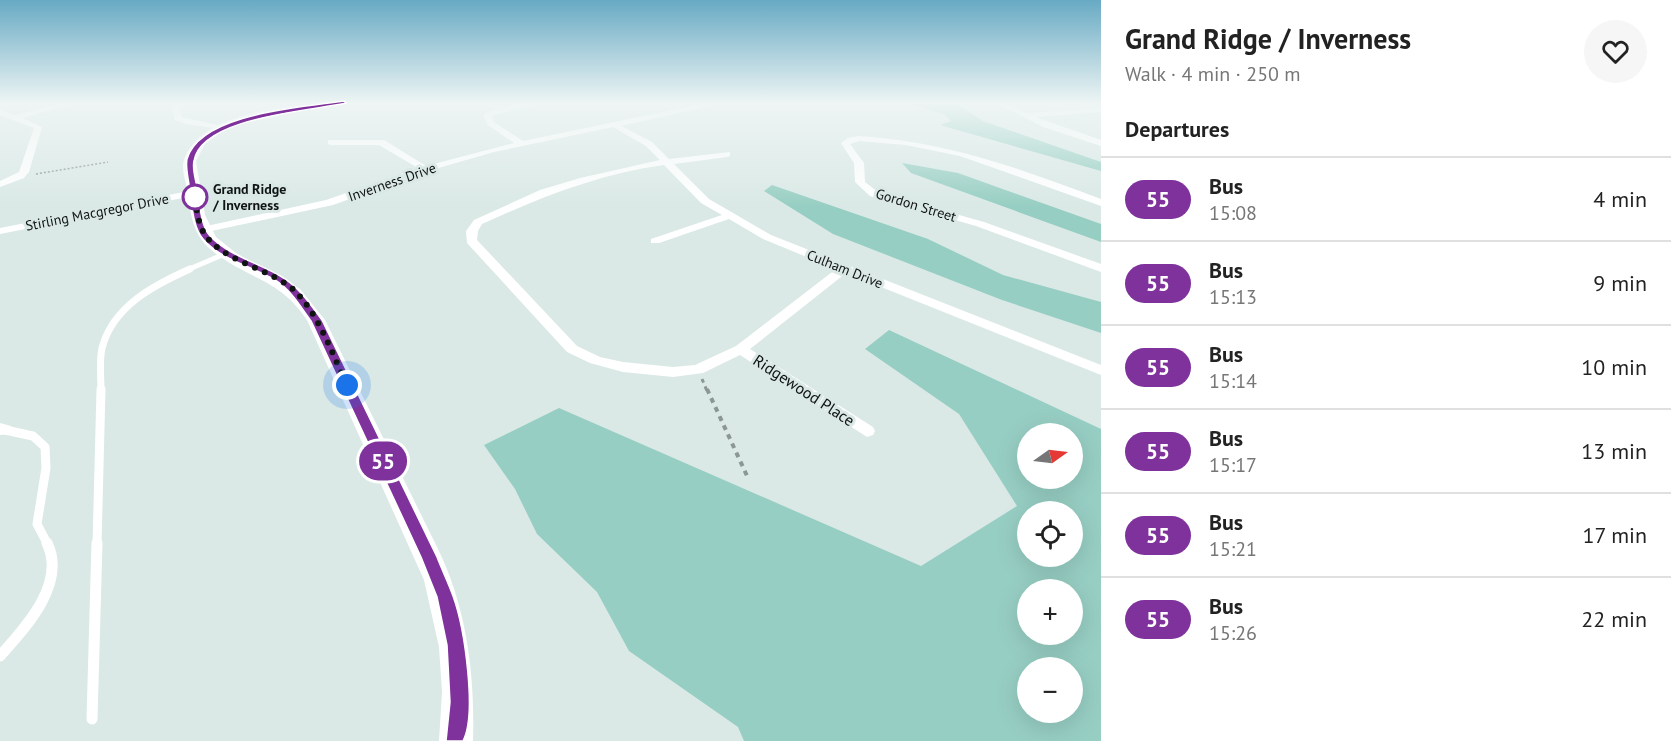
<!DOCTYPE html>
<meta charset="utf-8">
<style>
:root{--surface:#fff;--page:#f6f6f6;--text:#222;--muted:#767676;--line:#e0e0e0}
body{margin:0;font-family:"PT Sans",sans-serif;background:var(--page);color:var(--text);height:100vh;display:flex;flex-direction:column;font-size:22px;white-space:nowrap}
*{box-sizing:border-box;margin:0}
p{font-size:20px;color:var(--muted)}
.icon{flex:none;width:33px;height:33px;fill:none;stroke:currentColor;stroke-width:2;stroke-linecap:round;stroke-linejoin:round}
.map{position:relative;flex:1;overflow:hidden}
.drawer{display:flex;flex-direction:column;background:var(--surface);width:570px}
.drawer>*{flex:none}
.badge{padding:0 12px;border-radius:20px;font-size:21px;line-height:39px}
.needle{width:39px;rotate:76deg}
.fabs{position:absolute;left:1017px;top:423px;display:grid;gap:12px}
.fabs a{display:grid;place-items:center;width:66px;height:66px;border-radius:50%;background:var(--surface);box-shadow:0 6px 24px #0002;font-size:30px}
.you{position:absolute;width:30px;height:30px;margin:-15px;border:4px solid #fff;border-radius:50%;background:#1a73e8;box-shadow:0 0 0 9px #1a73e833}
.map>.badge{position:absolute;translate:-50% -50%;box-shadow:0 0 0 3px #fff}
h2{padding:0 24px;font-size:22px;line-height:54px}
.round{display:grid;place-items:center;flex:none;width:63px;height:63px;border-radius:32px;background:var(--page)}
.overview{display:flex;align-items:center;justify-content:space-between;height:102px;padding:0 24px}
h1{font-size:28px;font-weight:700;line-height:45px}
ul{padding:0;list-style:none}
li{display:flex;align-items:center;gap:18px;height:84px;padding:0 24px;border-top:2px solid var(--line)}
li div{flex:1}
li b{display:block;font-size:22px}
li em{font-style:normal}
li .badge{min-width:66px;font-weight:700;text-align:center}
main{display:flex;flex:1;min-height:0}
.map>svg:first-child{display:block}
.green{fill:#97cec3;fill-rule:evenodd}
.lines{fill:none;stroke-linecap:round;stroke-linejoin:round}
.path-far2{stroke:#8c9795;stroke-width:1.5;stroke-dasharray:2 2;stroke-linecap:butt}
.path-far1{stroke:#8c9795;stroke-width:3;stroke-dasharray:4 4;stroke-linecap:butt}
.path{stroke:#8c9795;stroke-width:4;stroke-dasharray:5 5;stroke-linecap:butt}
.service-far3{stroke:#fff;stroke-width:5}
.service-far2{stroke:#fff;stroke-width:7}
.service-far1{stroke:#fff;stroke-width:9}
.service{stroke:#fff;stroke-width:11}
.minor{fill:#fff;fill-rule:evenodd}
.tertiary{fill:#fff;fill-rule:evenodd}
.line{fill:#7f329c;stroke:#fff;stroke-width:1.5}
.walk{stroke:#0f1413;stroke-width:6;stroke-dasharray:0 10.8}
.stop-dot{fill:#fff;stroke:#7f329c;stroke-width:3}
.labels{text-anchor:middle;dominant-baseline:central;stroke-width:6;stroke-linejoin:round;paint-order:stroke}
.far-street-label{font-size:14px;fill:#0f1413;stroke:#dae9e6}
.far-stop-label{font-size:14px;font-weight:bold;fill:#0f1413;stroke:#dae9e6;text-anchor:start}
.street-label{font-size:16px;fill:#0f1413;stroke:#dae9e6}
</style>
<main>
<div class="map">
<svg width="1101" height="741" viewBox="0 0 1101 741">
<rect width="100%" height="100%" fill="#dae9e6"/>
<g class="green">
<path d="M903 102 958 105 983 121 1101 162V171L940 125 951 121 944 114Z"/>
<path d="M902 163 958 173 1101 224V242L911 173Z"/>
<path d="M772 185 928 239 1003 275 1101 302V333L1002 300 833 234 764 191Z"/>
<path d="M889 330 1101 429V741H744L738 727 629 651 597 592 537 534 515 489 484 445 559 408 921 566 1017 506 959 414 865 349ZM1028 434H1072V478H1028ZM1028 512H1072V556H1028ZM1028 590H1072V634H1028ZM1028 668H1072V712H1028Z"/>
</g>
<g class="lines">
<path class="path-far2" d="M36 174 108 162"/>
<path class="path-far1" d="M702 379 707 391"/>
<path class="path" d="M707 389 748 478"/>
<path class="service-far3" d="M187 270 227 253"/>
<path class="service-far2" d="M101 391C101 377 99 361 102 348 113 306 154 285 190 269"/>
<g class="service-far1">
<path d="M5 430 33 436 45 447 46 468 37 524 48 545"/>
<path d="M97 545 101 389"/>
</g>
<g class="service">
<path d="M0 656C25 628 67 584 47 543"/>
<path d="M92 719 97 543"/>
</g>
<g class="minor">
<path d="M66 102H80L22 118 42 127 29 172 24 178 0 187V181L19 172 34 128 0 115V110L15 115Z"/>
<path d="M180 102H191L179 108 182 117 225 127 221 129 186 124 175 120 171 107Z"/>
<path d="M528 102H544L491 116 494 122 523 141 711 102H727L621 126 652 142 669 159 730 152V156L727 157 674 164 709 199 771 235 1101 365V375L846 273 750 349 873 427 875 431 873 435 867 437 740 355 703 373 673 377 623 372 590 363 567 352 467 243 466 231 474 220 540 190 580 178 660 160 646 146 613 127 494 152 428 171 333 205 202 233 196 230 202 227 326 200 418 168 379 145H331L328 144V140H384L426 166 514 143 488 125 483 115 497 108ZM664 165 701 203 722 215 651 239V243H659L729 219 763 239 836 269 736 346 695 365 673 367 623 362 600 357 577 346 477 240 478 231 482 224C541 197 599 174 664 165Z"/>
<path d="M995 102H1005L1027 113 1101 108V112L1035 117 1101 140V146L1043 127Z"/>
<path d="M859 136C945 141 1022 169 1101 199V206L960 156 906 145 859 141 850 144 864 163 865 182 878 192 984 222 1101 264V272L976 226 870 196 855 182 854 163 841 143 848 138Z"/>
<path d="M194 190 198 191V195L0 234V228Z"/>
<path d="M0 423 11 426 13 430 11 434 0 435Z"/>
</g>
<path class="tertiary" d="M320 102H349L239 124 220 133 205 144 196 161 205 215 216 237 236 253 300 289 325 320 438 549C467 609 475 675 473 741H439L442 692 439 647 424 580 307 320C279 277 243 278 209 248 193 233 190 213 188 193 186 182 180 168 185 157 204 114 279 107 320 102Z"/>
</g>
<linearGradient id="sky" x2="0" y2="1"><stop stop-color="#68aac4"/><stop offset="0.5" stop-color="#eef5f4"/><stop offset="1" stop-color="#eef5f4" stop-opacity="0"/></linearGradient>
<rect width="1101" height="206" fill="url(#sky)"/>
<path class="line" d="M344 101 346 103C311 111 201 117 194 161 192 169 196 180 197 188 200 202 200 225 210 236 229 256 259 263 282 277 299 287 310 304 322 320L437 557C442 570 448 582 453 596 465 629 477 715 463 741H446L450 702 447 645 437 597 421 557 311 321C300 306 291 290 275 280 252 266 221 260 203 239 193 227 192 206 190 191 189 181 185 168 187 159 200 113 304 107 344 101Z"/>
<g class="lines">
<path class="walk" d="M195 197 194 193C196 205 197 218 202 229 215 260 272 268 296 292 320 317 332 354 347 385"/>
</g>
<circle class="stop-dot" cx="195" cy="197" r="12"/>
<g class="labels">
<g class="far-street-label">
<text transform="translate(392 182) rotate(-19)">Inverness Drive</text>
<text transform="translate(916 205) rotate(17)">Gordon Street</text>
<text transform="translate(97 212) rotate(-11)">Stirling Macgregor Drive</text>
<text transform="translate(845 269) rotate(22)">Culham Drive</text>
</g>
<g class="far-stop-label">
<text x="213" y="189">Grand Ridge<tspan x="213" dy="16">/ Inverness</tspan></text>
</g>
<g class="street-label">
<text transform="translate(804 390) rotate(33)">Ridgewood Place</text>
</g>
</g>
</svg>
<div class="fabs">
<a><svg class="needle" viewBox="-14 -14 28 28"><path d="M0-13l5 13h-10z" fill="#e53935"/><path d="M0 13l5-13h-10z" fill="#767676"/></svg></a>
<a><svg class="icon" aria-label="locate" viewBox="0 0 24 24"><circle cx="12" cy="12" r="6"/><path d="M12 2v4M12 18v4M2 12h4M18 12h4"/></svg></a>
<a>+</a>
<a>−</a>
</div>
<div class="you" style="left:347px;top:385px"></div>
<b class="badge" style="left:383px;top:461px;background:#7f329c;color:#fff">55</b>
</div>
<section class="drawer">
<div class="overview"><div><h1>Grand Ridge / Inverness</h1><p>Walk · 4 min · 250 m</p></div><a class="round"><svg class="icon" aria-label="heart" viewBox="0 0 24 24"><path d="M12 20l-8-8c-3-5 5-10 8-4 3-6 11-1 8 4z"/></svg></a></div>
<h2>Departures</h2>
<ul>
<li><span class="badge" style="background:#7f329c;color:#fff">55</span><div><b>Bus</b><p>15:08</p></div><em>4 min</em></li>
<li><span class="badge" style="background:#7f329c;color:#fff">55</span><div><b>Bus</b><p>15:13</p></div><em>9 min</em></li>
<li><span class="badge" style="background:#7f329c;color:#fff">55</span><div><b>Bus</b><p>15:14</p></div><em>10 min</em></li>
<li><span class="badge" style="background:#7f329c;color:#fff">55</span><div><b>Bus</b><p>15:17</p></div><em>13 min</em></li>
<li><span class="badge" style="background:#7f329c;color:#fff">55</span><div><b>Bus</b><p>15:21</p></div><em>17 min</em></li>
<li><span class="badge" style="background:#7f329c;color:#fff">55</span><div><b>Bus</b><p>15:26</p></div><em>22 min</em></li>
</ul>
</section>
</main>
